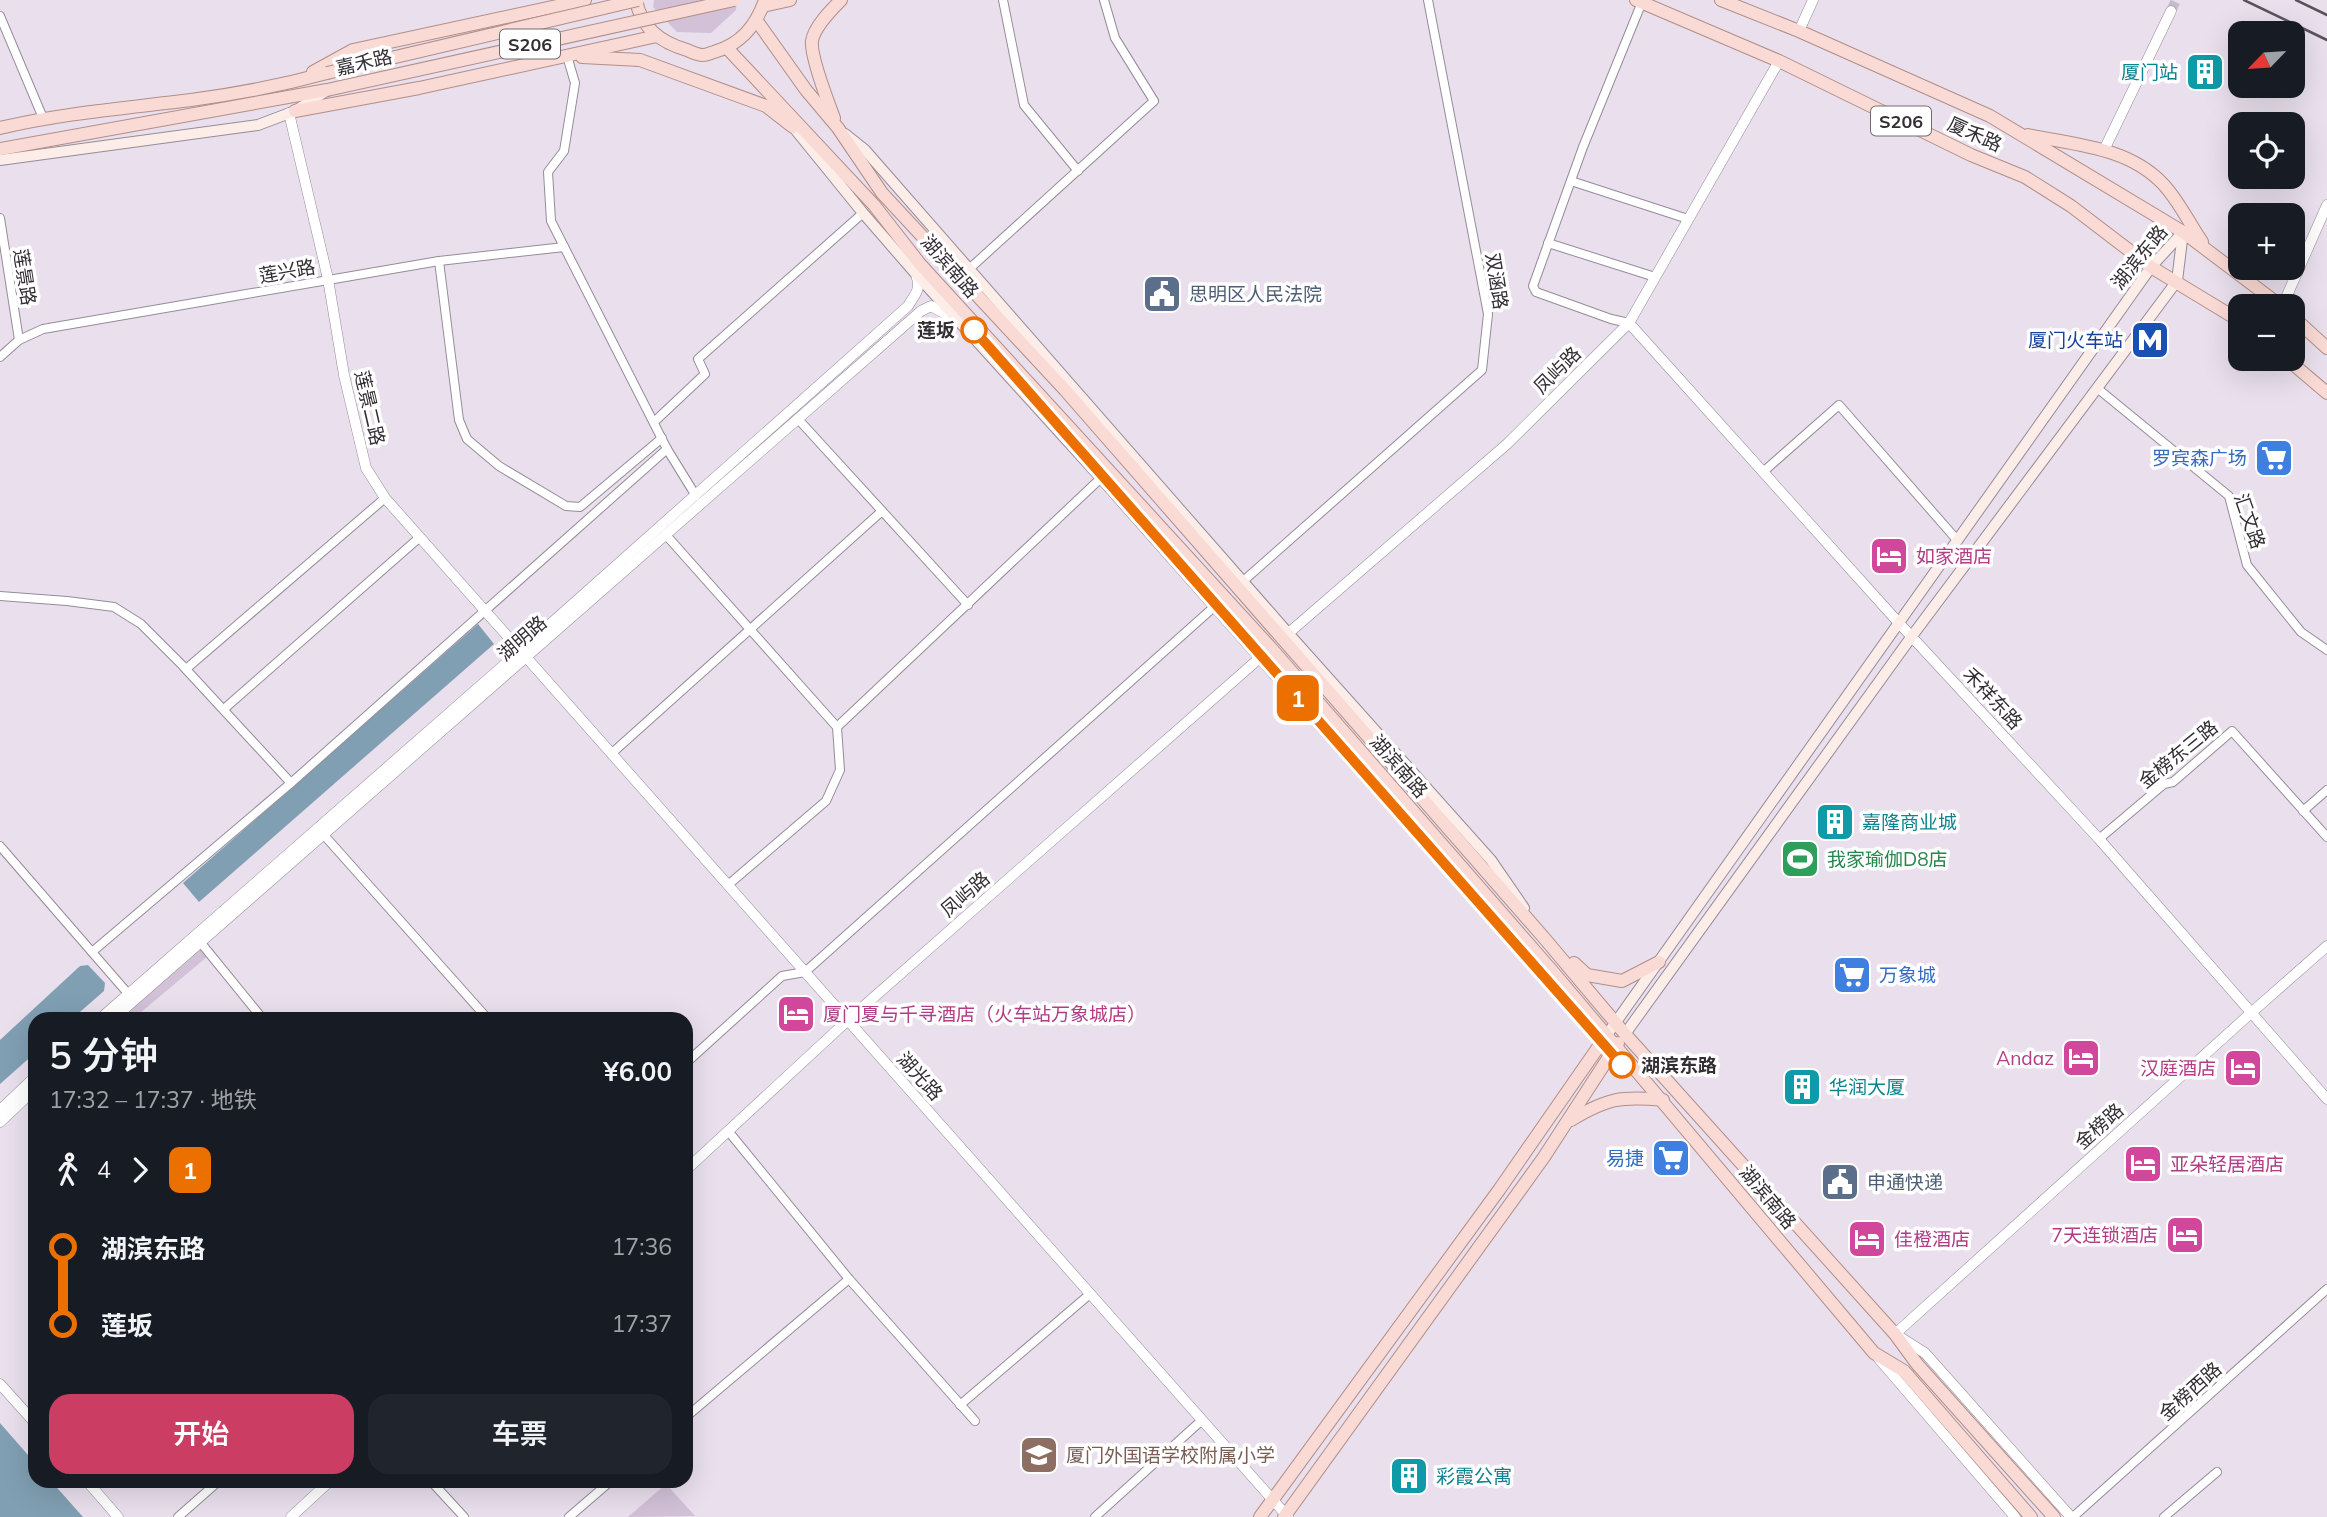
<!DOCTYPE html>
<html lang="zh">
<meta charset="utf-8">
<style>
:root{--surface:#171b24;--page:#20242c;--text:#f1f3f6;--muted:#9ea1a6;--accent:#cc3d64}
body{margin:0;font-family:Mulish,"Noto Sans SC",sans-serif;background:var(--page);color:var(--text);height:100vh;display:flex;flex-direction:column;font-size:26px;white-space:nowrap}
*{box-sizing:border-box;margin:0}
p{font-size:23px;color:var(--muted)}
.icon{flex:none;width:38px;height:38px;fill:none;stroke:currentColor;stroke-width:2;stroke-linecap:round;stroke-linejoin:round}
.map{position:relative;flex:1;overflow:hidden}
.side{position:absolute;left:28px;top:1012px;width:665px;height:476px;display:flex;flex-direction:column;background:var(--surface);border-radius:21px;box-shadow:0 7px 28px #0002}
.side>*{flex:none}
.badge{padding:0 14px;border-radius:10px;font-size:24px;line-height:46px}
.needle{width:46px;rotate:245deg}
.controls{position:absolute;left:2228px;top:21px;display:grid;gap:14px}
.controls a{display:grid;place-items:center;width:77px;height:77px;border-radius:14px;background:var(--surface);box-shadow:0 7px 28px #0002;font-size:35px}
.map>.badge{position:absolute;translate:-50% -50%;box-shadow:0 0 0 4px #fff}
.legs{display:flex;align-items:center;gap:10px;height:77px;padding:0 21px;font-size:23px}
.legs p{margin-inline-start:auto}
.head{display:flex;align-items:center;justify-content:space-between;height:119px;padding:0 21px}
h1{font-size:38px;font-weight:600;line-height:52px}
.cta{display:flex;gap:14px;margin-top:auto;padding:14px 21px}
.cta a{flex:1;height:80px;border-radius:21px;background:var(--accent);color:#fff;font-size:28px;font-weight:600;line-height:80px;text-align:center}
.cta a+a{background:var(--page);color:var(--text)}
ul{padding:0 21px;list-style:none}
li{display:flex;align-items:center;gap:24px;height:77px;font-size:26px}
li i{display:grid;place-items:center;width:10px;height:100%;margin:0 9px;background:currentColor}
li i::after{content:'';width:18px;height:18px;margin:-9px;border:5px solid;border-radius:50%;background:var(--surface)}
li p{margin-inline-start:auto}
li:first-child i{background:linear-gradient(#0000 50%,currentColor 0)}
li:last-child i{background:linear-gradient(currentColor 50%,#0000 0)}
.map>svg:first-child{display:block}
.green{fill:#d2c1d7}
.water{fill:#819fb3}
.lines{fill:none;stroke-linecap:round;stroke-linejoin:round}
.tertiary-tunnel{stroke:#c4bcc8;stroke-width:10;stroke-dasharray:10 5;stroke-linecap:butt}
.minor-casing{stroke:#958c98;stroke-width:10}
.tertiary-casing{stroke:#958c98;stroke-width:11}
.secondary-casing{stroke:#958c98;stroke-width:12}
.primary-casing{stroke:#b18e89;stroke-width:14}
.minor{stroke:#fff;stroke-width:8}
.tertiary{stroke:#fff;stroke-width:10}
.secondary{stroke:#fcede9;stroke-width:10}
.primary{stroke:#fadad4;stroke-width:12}
.rail{stroke:#58535a;stroke-width:2.5}
.primary-bridge-casing{stroke:#b18e89;stroke-width:14;stroke-linecap:butt}
.primary-bridge{stroke:#fadad4;stroke-width:12}
.line-1-casing{stroke:#fff;stroke-width:16}
.line-1{stroke:#ec7000;stroke-width:10}
.stop-1-dot{fill:#fff;stroke:#ec7000;stroke-width:3.5}
.labels{text-anchor:middle;dominant-baseline:central;stroke-width:7;stroke-linejoin:round;paint-order:stroke}
.shield{fill:#fff;stroke:#706d70;stroke-width:2}
.shield-label{font-size:18px;font-weight:bold;fill:#322e33}
.street-label{font-size:19px;fill:#322e33;stroke:#fff}
.culture-label{font-size:19px;fill:#0d838f;stroke:#fff;text-anchor:start}
.service-label{font-size:19px;fill:#4e5e75;stroke:#fff;text-anchor:start}
.stop-label{font-size:19px;font-weight:bold;fill:#322e33;stroke:#fff;text-anchor:end}
.transit-label{font-size:19px;fill:#164399;stroke:#fff;text-anchor:end}
.shop-label{font-size:19px;fill:#366cbe;stroke:#fff;text-anchor:end}
.hotel-label{font-size:19px;fill:#b23c85;stroke:#fff;text-anchor:start}
.leisure-label{font-size:19px;fill:#27864d;stroke:#fff;text-anchor:start}
.education-label{font-size:19px;fill:#785e54;stroke:#fff;text-anchor:start}
</style>
<div class="map">
<svg width="2327" height="1517" viewBox="0 0 2327 1517">
<rect width="100%" height="100%" fill="#e9dfed"/>
<g class="green">
<path d="M654 0H737L736 10 711 33 677 32 653 7Z"/>
<path d="M199 947 208 956 134 1018H116Z"/>
<path d="M666 1484 695 1516 628 1517Z"/>
</g>
<g class="water">
<path d="M478 624 494 644 199 902 183 883Z"/>
<path d="M88 965 105 983 104 991 73 1018H35V1053L0 1084V1040L80 966Z"/>
<path d="M0 1423 35 1463V1480L51 1481 83 1517H0Z"/>
</g>
<g class="lines">
<path class="tertiary-tunnel" d="M2171 11 2176 0"/>
<defs>
<g id="minor">
<path d="M1003 0 1024 105 1078 171"/>
<path d="M0 16 43 118"/>
<path d="M567 56 575 83 564 151 548 172 551 221 667 449 696 496"/>
<path d="M1571 181 1688 219"/>
<path d="M0 218 19 340"/>
<path d="M1548 243 1655 277"/>
<path d="M439 261 459 420 467 439 499 466 566 506 580 507 662 438"/>
<path d="M968 270 1154 101 1115 38 1104 0"/>
<path d="M1629 323 1611 319 1536 292 1533 286 1583 147 1642 2"/>
<path d="M0 357 19 340 43 329 439 261 564 247"/>
<path d="M2097 388 2229 496 2247 565 2301 632 2327 650"/>
<path d="M798 419 968 605"/>
<path d="M654 422 705 374 698 359 863 213"/>
<path d="M1763 472 1839 405 1957 540"/>
<path d="M666 535 837 727"/>
<path d="M1241 583 1482 370 1488 314 1428 0"/>
<path d="M0 596 67 601 114 607 141 624 182 665 291 783"/>
<path d="M186 669 385 498"/>
<path d="M224 709 420 537"/>
<path d="M611 754 882 511"/>
<path d="M2303 811 2327 790"/>
<path d="M323 834 487 1018"/>
<path d="M2099 839 2164 784 2173 782 2232 731 2327 837"/>
<path d="M0 846 131 997"/>
<path d="M728 885 826 801 840 770 837 727 1101 478"/>
<path d="M201 943 262 1018"/>
<path d="M92 952 291 783 667 449"/>
<path d="M686 1063 782 976 805 972 1224 598"/>
<path d="M729 1132 849 1279 975 1421"/>
<path d="M960 1405 1090 1294"/>
<path d="M686 1417 849 1279"/>
<path d="M430 1480 464 1517"/>
<path d="M178 1517 220 1480"/>
<path d="M569 1517 612 1480"/>
<path d="M1095 1517 1202 1420"/>
<path d="M2073 1517 2327 1289"/>
<path d="M2164 1517 2217 1472"/>
</g>
<g id="tertiary">
<path d="M1799 31 1813 0"/>
<path d="M289 113 328 279 344 375 366 468 385 498 1288 1517"/>
<path d="M2104 150 2171 11"/>
<path d="M2280 305 2285 300 2327 205"/>
<path d="M1629 323 1898 622 2099 839 2327 1099"/>
<path d="M1284 637 1507 444 1629 323 1779 61"/>
<path d="M101 1018 520 651 908 306C916 293 921 290 916 274"/>
<path d="M114 1018 921 311 931 306 953 318"/>
<path d="M0 1110 35 1077"/>
<path d="M0 1122 35 1089"/>
<path d="M686 1170 848 1020 1271 648"/>
<path d="M1879 1359 2015 1517"/>
<path d="M0 1384 35 1423"/>
<path d="M86 1480 118 1517"/>
<path d="M291 1517 331 1480"/>
<path d="M2071 1517 1925 1353 1895 1334 2251 1013 2327 946"/>
</g>
<g id="secondary">
<path d="M790 123 863 213 915 273 1101 478 1511 941 1541 963"/>
<path d="M845 134 865 150 1288 633 1491 860 1524 908"/>
<path d="M0 160 258 125 295 111 326 91"/>
<path d="M1625 1034 1912 636 2177 281 2183 232"/>
<path d="M1606 1036 2151 267 2183 232"/>
</g>
<g id="primary">
<path d="M636 0C641 28 662 43 687 50 692 52 698 55 703 55 707 55 710 53 714 52 741 44 756 26 765 0"/>
<path d="M1636 0 1779 61 1971 155 2025 177 2071 206 2151 267 2240 321"/>
<path d="M1721 0 1799 31 1990 116 2183 232 2281 306"/>
<path d="M763 6 790 0"/>
<path d="M757 21 806 90 838 128 882 193 1065 390 1545 939 1625 1034 1895 1334 1917 1364 2054 1517"/>
<path d="M727 48 874 205 920 264 1271 648 1554 973 1874 1353 1904 1371 2031 1517"/>
<path d="M582 57 640 60 766 106 793 127"/>
<path d="M313 72 353 50 585 0"/>
<path d="M295 111 419 88 657 36"/>
<path d="M834 118C828 102 810 56 812 41 814 27 831 10 841 0"/>
<path d="M0 128C63 113 127 108 191 100 237 94 283 85 327 73"/>
<path d="M2028 135C2075 145 2128 147 2163 184 2179 201 2189 223 2202 242"/>
<path d="M0 149 327 90"/>
<path d="M2292 316 2327 348"/>
<path d="M2287 359 2327 393"/>
<path d="M1574 963 1587 975 1622 981 1659 962"/>
<path d="M1571 1120C1608 1098 1621 1096 1663 1100"/>
<path d="M1260 1517 1499 1190 1606 1036"/>
<path d="M1284 1517 1544 1157 1618 1043"/>
</g>
</defs>
<use href="#minor" class="minor-casing"/>
<use href="#tertiary" class="tertiary-casing"/>
<use href="#secondary" class="secondary-casing"/>
<use href="#primary" class="primary-casing"/>
<use href="#minor" class="minor"/>
<use href="#tertiary" class="tertiary"/>
<use href="#secondary" class="secondary"/>
<use href="#primary" class="primary"/>
<g class="rail">
<path d="M2244 0 2327 40"/>
<path d="M2296 0 2327 15"/>
</g>
<defs>
<g id="primary-bridge">
<path d="M327 73 638 0"/>
<path d="M327 90 734 0"/>
</g>
</defs>
<use href="#primary-bridge" class="primary-bridge-casing"/>
<use href="#primary-bridge" class="primary-bridge"/>
</g>
<g class="lines">
<defs>
<path id="line-1" d="M974 330 1622 1065"/>
</defs>
<use href="#line-1" class="line-1-casing"/>
<use href="#line-1" class="line-1"/>
</g>
<defs>
<symbol id="building-square" viewBox="-11 -11 22 22"><rect x="-9" y="-9" width="18" height="18" rx="4" fill="#0f9aa8" stroke="#fff"/><path d="M-4-6H4V6H1V3H-1V6H-4ZM-2.5-4.3h1.7v1.8h-1.7ZM.8-4.3h1.7v1.8H.8ZM-2.5-1h1.7V.8h-1.7ZM.8-1h1.7V.8H.8Z" fill="#fff"/></symbol>
<symbol id="civic-square" viewBox="-11 -11 22 22"><rect x="-9" y="-9" width="18" height="18" rx="4" fill="#5c6f8a" stroke="#fff"/><path d="M-.6-6.5H3V-4.5H.6V-3L4-1V1h2V6H-6V1h2V-1L-.6-3ZM-1.2 2.5V6h2.4V2.5Z" fill="#fff"/></symbol>
<symbol id="metro-square" viewBox="-11 -11 22 22"><rect x="-9" y="-9" width="18" height="18" rx="4" fill="#1a4fb4" stroke="#fff"/><path d="M-5.5 5V-5H-3L0 0L3-5H5.5V5H3V-.5L0 4L-3-.5V5Z" fill="#fff"/></symbol>
<symbol id="supermarket-square" viewBox="-11 -11 22 22"><rect x="-9" y="-9" width="18" height="18" rx="4" fill="#3f7fe0" stroke="#fff"/><path d="M-6-5.5h2.5l.6 2H6L4.5 2H-2.5L-4.4-4H-6ZM-1.5 3.2a1.3 1.3 0 1 0 .1 0ZM3 3.2a1.3 1.3 0 1 0 .1 0Z" fill="#fff"/></symbol>
<symbol id="hotel-square" viewBox="-11 -11 22 22"><rect x="-9" y="-9" width="18" height="18" rx="4" fill="#d1479c" stroke="#fff"/><path d="M-6-4.5h1.5V1H6V5H4.5V3h-9V5H-6ZM-4 0a1.8 1.8 0 1 1 3.6 0ZM.5 0V-2.5h3Q6-2.5 6 0Z" fill="#fff"/></symbol>
<symbol id="stadium-square" viewBox="-11 -11 22 22"><rect x="-9" y="-9" width="18" height="18" rx="4" fill="#2e9e5b" stroke="#fff"/><path d="M0-5a6.5 5 0 1 0 0 10a6.5 5 0 1 0 0-10ZM-3.5-1.8h7v3.6h-7Z" fill="#fff"/></symbol>
<symbol id="school-square" viewBox="-11 -11 22 22"><rect x="-9" y="-9" width="18" height="18" rx="4" fill="#8d6e63" stroke="#fff"/><path d="M0-5L7-2L0 1L-7-2ZM-4 1L0 2.5L4 1V4Q0 6-4 4Z" fill="#fff"/></symbol>
</defs>
<g fill-rule="evenodd">
<use href="#building-square" x="2183" y="50" width="44" height="44"/>
<use href="#civic-square" x="1140" y="272" width="44" height="44"/>
<use href="#metro-square" x="2128" y="318" width="44" height="44"/>
<use href="#supermarket-square" x="2252" y="436" width="44" height="44"/>
<use href="#hotel-square" x="1867" y="534" width="44" height="44"/>
<use href="#building-square" x="1813" y="800" width="44" height="44"/>
<use href="#stadium-square" x="1778" y="837" width="44" height="44"/>
<use href="#supermarket-square" x="1830" y="953" width="44" height="44"/>
<use href="#hotel-square" x="774" y="992" width="44" height="44"/>
<use href="#hotel-square" x="2059" y="1036" width="44" height="44"/>
<use href="#hotel-square" x="2221" y="1046" width="44" height="44"/>
<use href="#building-square" x="1780" y="1065" width="44" height="44"/>
<use href="#supermarket-square" x="1649" y="1136" width="44" height="44"/>
<use href="#hotel-square" x="2121" y="1142" width="44" height="44"/>
<use href="#civic-square" x="1818" y="1160" width="44" height="44"/>
<use href="#hotel-square" x="2163" y="1213" width="44" height="44"/>
<use href="#hotel-square" x="1845" y="1217" width="44" height="44"/>
<use href="#school-square" x="1017" y="1433" width="44" height="44"/>
<use href="#building-square" x="1387" y="1454" width="44" height="44"/>
</g>
<g class="stop-1-dot">
<circle cx="974" cy="330" r="12"/>
<circle cx="1622" cy="1065" r="12"/>
</g>
<g class="labels">
<g class="shield">
<rect x="500" y="29.5" width="60" height="29" rx="5"/>
<rect x="1871" y="106.5" width="60" height="29" rx="5"/>
</g>
<g class="shield-label">
<text x="530" y="44">S206</text>
<text x="1901" y="121">S206</text>
</g>
<g class="street-label">
<text transform="translate(364 62) rotate(-13)">嘉禾路</text>
<text transform="translate(1975 134) rotate(24)">厦禾路</text>
<text transform="translate(2139 257) rotate(-51)">湖滨东路</text>
<text transform="translate(950 266) rotate(49)">湖滨南路</text>
<text transform="translate(287 271) rotate(-10)">莲兴路</text>
<text transform="translate(25 277) rotate(81)">莲景路</text>
<text transform="translate(1497 281) rotate(81)">双涵路</text>
<text transform="translate(1557 370) rotate(-45)">凤屿路</text>
<text transform="translate(370 408) rotate(77)">莲景二路</text>
<text transform="translate(2250 521) rotate(71)">汇文路</text>
<text transform="translate(522 638) rotate(-41)">湖明路</text>
<text transform="translate(1993 698) rotate(47)">禾祥东路</text>
<text transform="translate(2178 754) rotate(-39)">金榜东三路</text>
<text transform="translate(1399 766) rotate(49)">湖滨南路</text>
<text transform="translate(965 894) rotate(-41)">凤屿路</text>
<text transform="translate(920 1076) rotate(48)">湖光路</text>
<text transform="translate(2099 1126) rotate(-42)">金榜路</text>
<text transform="translate(1768 1197) rotate(50)">湖滨南路</text>
<text transform="translate(2190 1391) rotate(-42)">金榜西路</text>
</g>
<g class="culture-label">
<text x="2178" y="72" text-anchor="end">厦门站</text>
<text x="1862" y="822">嘉隆商业城</text>
<text x="1829" y="1087">华润大厦</text>
<text x="1436" y="1476">彩霞公寓</text>
</g>
<g class="service-label">
<text x="1189" y="294">思明区人民法院</text>
<text x="1867" y="1182">申通快递</text>
</g>
<g class="stop-label">
<text x="955" y="330">莲坂</text>
<text x="1641" y="1065" text-anchor="start">湖滨东路</text>
</g>
<g class="transit-label">
<text x="2123" y="340">厦门火车站</text>
</g>
<g class="shop-label">
<text x="2247" y="458">罗宾森广场</text>
<text x="1879" y="975" text-anchor="start">万象城</text>
<text x="1644" y="1158">易捷</text>
</g>
<g class="hotel-label">
<text x="1916" y="556">如家酒店</text>
<text x="823" y="1014">厦门夏与千寻酒店（火车站万象城店）</text>
<text x="2054" y="1058" text-anchor="end">Andaz</text>
<text x="2216" y="1068" text-anchor="end">汉庭酒店</text>
<text x="2170" y="1164">亚朵轻居酒店</text>
<text x="2158" y="1235" text-anchor="end">7天连锁酒店</text>
<text x="1894" y="1239">佳橙酒店</text>
</g>
<g class="leisure-label">
<text x="1827" y="859">我家瑜伽D8店</text>
</g>
<g class="education-label">
<text x="1066" y="1455">厦门外国语学校附属小学</text>
</g>
</g>
</svg>
<div class="controls">
<a><svg class="needle" viewBox="-14 -14 28 28"><path d="M0-13l5 13h-10z" fill="#e53935"/><path d="M0 13l5-13h-10z" fill="#9ea1a6"/></svg></a>
<a><svg class="icon" aria-label="locate" viewBox="0 0 24 24"><circle cx="12" cy="12" r="6"/><path d="M12 2v4M12 18v4M2 12h4M18 12h4"/></svg></a>
<a>+</a>
<a>−</a>
</div>
<b class="badge" style="left:1298px;top:698px;background:#ec7000;color:#fff">1</b>
<section class="side">
<div class="head"><div><h1>5 分钟</h1><p>17:32 – 17:37 · 地铁</p></div><b>¥6.00</b></div>
<div class="legs"><svg class="icon" aria-label="walk" viewBox="0 0 24 24"><circle cx="13" cy="4" r="2"/><path d="M13 8l-2 6 4 7M11 14l-3 7M7 12l3-4h3l4 4"/></svg>4<svg class="icon" aria-label="forward" viewBox="0 0 24 24"><path d="M9 5l7 7-7 7"/></svg><b class="badge" style="background:#ec7000;color:#fff">1</b></div>
<ul>
<li><i style="color:#ec7000"></i><b>湖滨东路</b><p>17:36</p></li>
<li><i style="color:#ec7000"></i><b>莲坂</b><p>17:37</p></li>
</ul>
<div class="cta"><a>开始</a><a>车票</a></div>
</section>
</div>
